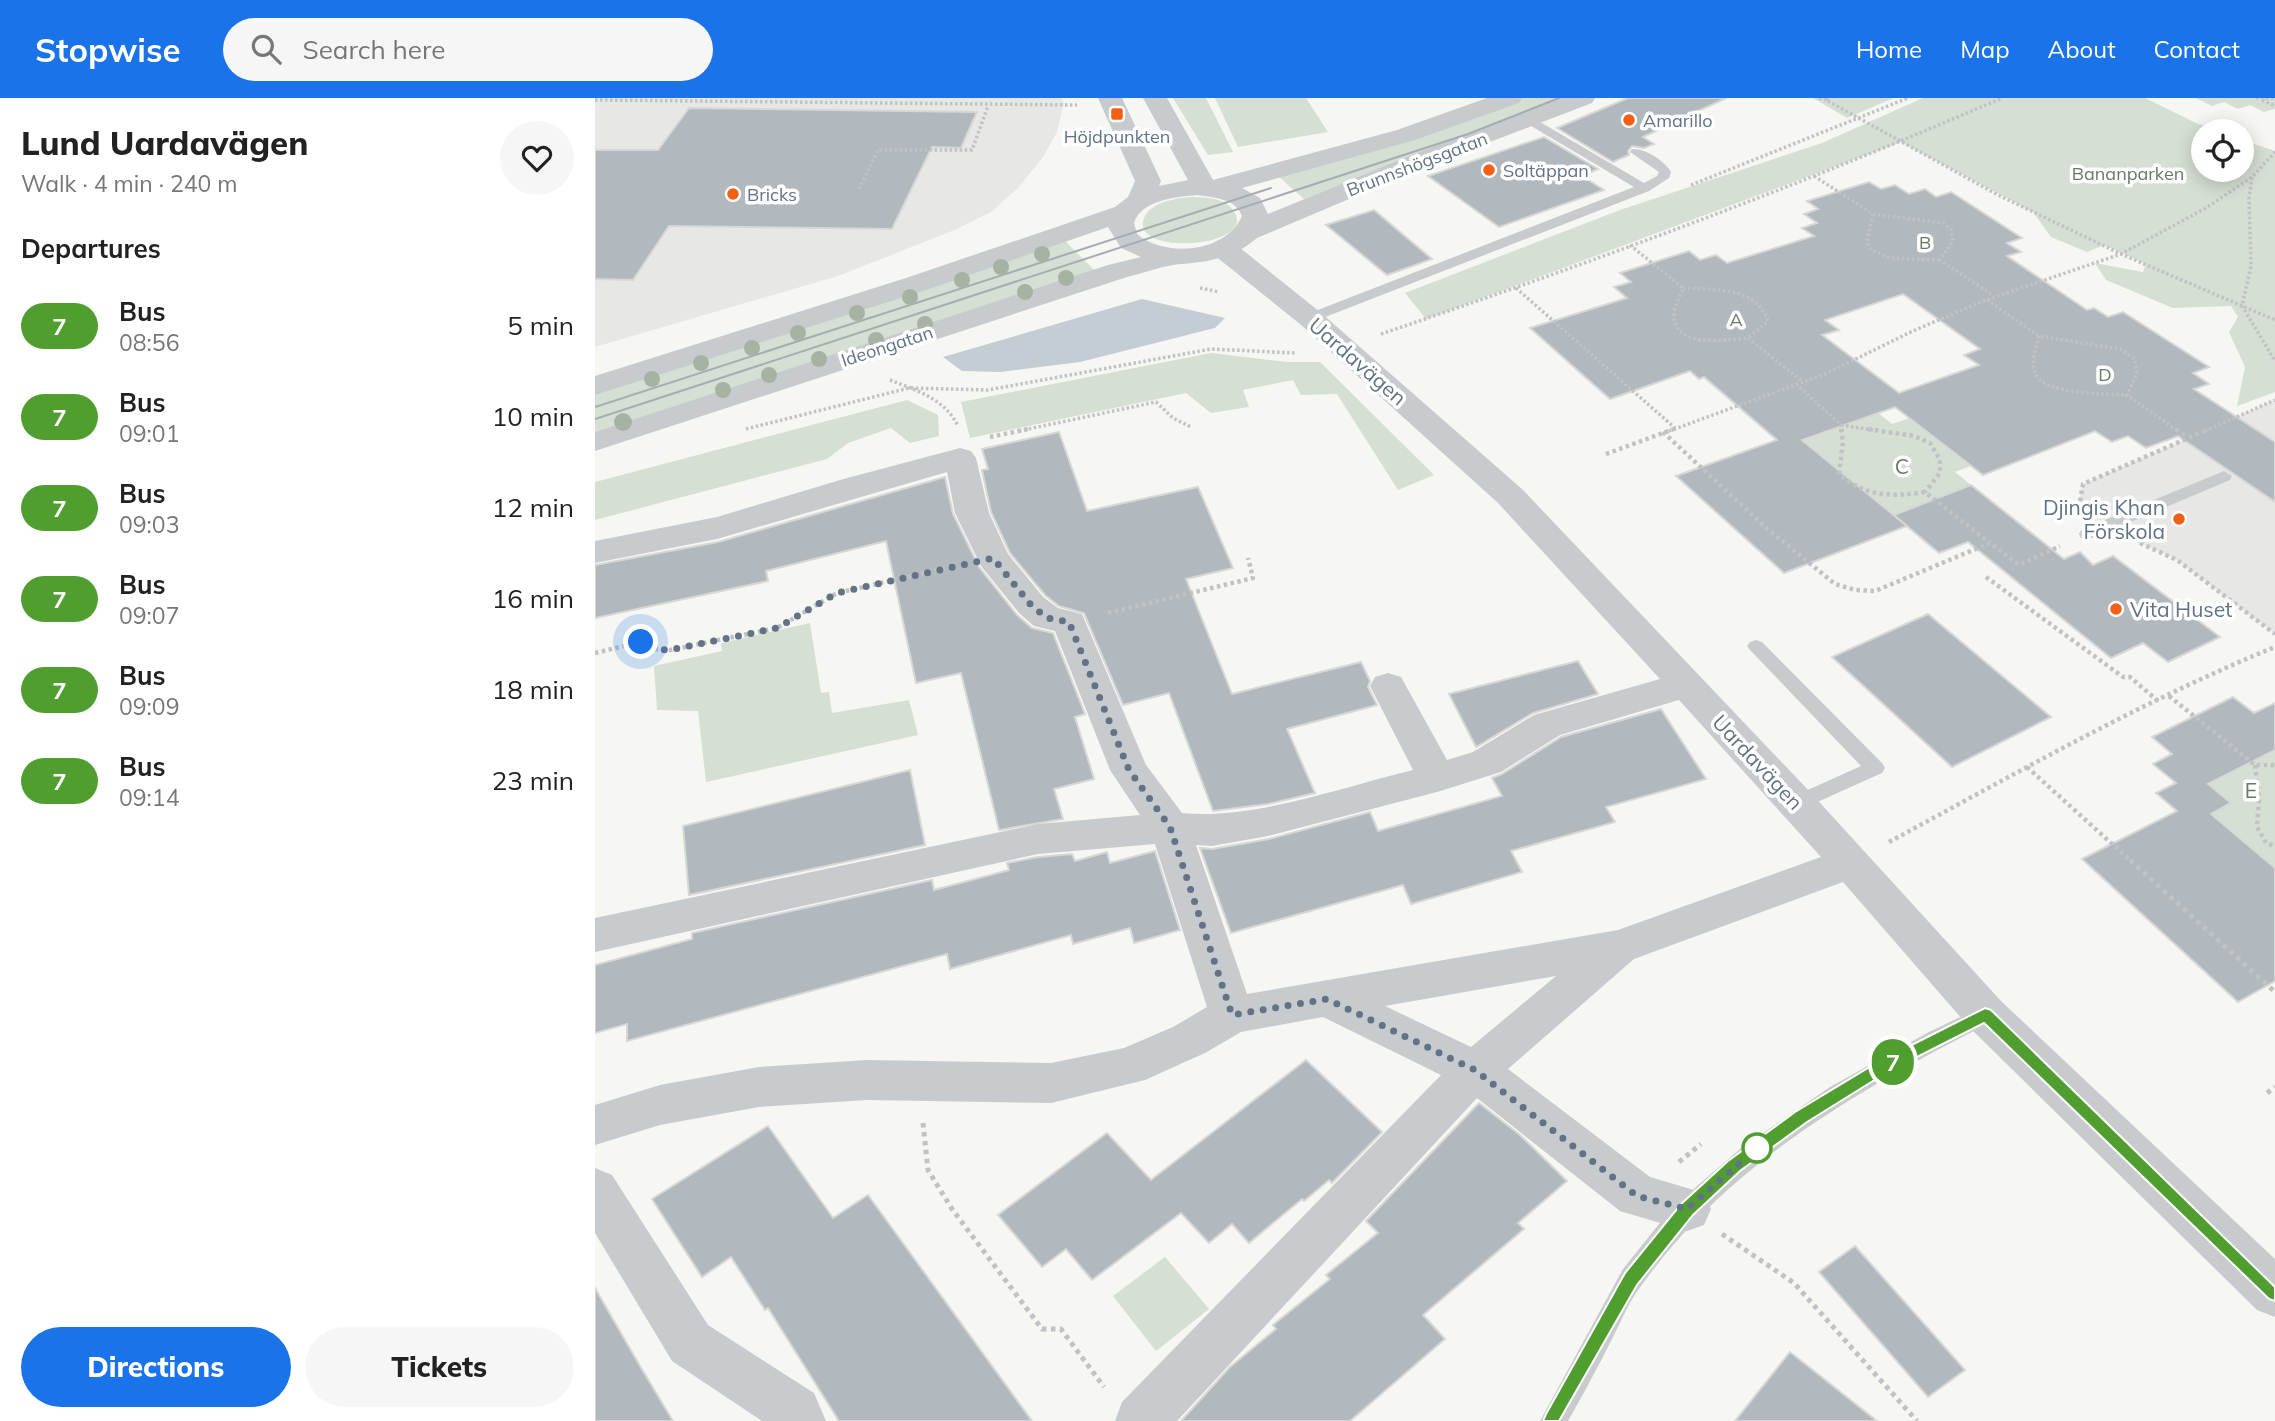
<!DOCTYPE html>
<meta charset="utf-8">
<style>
:root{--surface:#fff;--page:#f6f6f6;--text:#222;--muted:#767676;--accent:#1a73e8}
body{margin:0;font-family:Mulish,sans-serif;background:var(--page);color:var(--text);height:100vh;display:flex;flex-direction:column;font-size:26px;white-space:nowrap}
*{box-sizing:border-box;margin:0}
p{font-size:23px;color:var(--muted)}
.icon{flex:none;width:38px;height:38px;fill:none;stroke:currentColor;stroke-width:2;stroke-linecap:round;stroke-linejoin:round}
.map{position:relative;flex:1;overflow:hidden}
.panel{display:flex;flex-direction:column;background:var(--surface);width:595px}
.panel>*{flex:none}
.badge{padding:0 14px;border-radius:23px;font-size:24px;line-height:46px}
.controls{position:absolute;left:1596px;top:21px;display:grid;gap:14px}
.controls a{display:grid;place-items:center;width:63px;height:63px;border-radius:50%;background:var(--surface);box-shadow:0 4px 18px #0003;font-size:35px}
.you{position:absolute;width:35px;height:35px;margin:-18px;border:5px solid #fff;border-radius:50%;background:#1a73e8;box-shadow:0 0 0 10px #1a73e833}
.map>.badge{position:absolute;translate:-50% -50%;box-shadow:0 0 0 4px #fff}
h2{padding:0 21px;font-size:26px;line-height:63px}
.round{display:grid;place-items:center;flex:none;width:74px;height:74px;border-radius:37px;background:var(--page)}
.headline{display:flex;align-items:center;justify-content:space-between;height:119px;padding:0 21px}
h1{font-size:33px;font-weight:800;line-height:52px}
.action{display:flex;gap:14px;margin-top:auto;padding:14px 21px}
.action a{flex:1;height:80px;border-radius:42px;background:var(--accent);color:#fff;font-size:28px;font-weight:800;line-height:80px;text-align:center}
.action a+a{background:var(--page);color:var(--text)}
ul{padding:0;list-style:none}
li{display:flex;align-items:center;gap:21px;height:91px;padding:0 21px}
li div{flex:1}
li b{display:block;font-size:26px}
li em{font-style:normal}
li .badge{min-width:77px;font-weight:700;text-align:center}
header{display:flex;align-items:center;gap:42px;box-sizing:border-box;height:98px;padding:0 35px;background:var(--accent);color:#fff}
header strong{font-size:33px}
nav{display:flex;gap:38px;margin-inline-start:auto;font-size:24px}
.search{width:490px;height:63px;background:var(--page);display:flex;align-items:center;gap:18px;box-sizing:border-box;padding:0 24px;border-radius:38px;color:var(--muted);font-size:26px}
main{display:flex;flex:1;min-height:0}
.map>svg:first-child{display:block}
.built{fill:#e7e8e6}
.green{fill:#d6dfd3}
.water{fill:#c3cdd3}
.building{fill:#b1b8be;stroke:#d7d8d5;stroke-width:2;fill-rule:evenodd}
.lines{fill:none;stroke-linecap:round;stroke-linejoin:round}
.path-far2{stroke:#c0c2c4;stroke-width:3.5;stroke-dasharray:2.5 2.5;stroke-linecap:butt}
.path-far1{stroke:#c0c2c4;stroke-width:4.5;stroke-dasharray:3.5 3.5;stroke-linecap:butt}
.path{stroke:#c0c2c4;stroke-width:5;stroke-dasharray:4.5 4.5;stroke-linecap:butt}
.service{fill:#c8cbce;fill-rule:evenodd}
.minor{fill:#c8cbce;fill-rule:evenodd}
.tertiary{fill:#c8cbce;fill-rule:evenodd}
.tram{stroke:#a7acb3;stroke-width:2}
.tree{fill:#a6b3a3}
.line{fill:#509e2f;stroke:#fff;stroke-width:2}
.walk{stroke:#627387;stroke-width:7;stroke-dasharray:0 12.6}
.poi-dot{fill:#f55f14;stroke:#fff;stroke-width:2.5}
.stop-dot{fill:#fff;stroke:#509e2f;stroke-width:3.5}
.labels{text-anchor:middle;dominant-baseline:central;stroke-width:7;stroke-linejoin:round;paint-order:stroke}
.far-poi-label{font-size:18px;fill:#627387;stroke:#fff;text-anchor:start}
.far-street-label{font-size:18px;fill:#627387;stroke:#fff}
.far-park-label{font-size:18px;fill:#647d62;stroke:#fff}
.street-label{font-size:21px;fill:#627387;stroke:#fff}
.park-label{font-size:21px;fill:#647d62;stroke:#fff}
.poi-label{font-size:21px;fill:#627387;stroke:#fff;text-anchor:end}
</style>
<header>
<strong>Stopwise</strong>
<div class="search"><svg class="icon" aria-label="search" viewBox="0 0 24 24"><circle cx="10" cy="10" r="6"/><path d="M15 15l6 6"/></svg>Search here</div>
<nav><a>Home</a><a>Map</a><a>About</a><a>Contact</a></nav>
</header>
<main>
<section class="panel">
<div class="headline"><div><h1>Lund Uardavägen</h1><p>Walk · 4 min · 240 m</p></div><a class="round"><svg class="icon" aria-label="heart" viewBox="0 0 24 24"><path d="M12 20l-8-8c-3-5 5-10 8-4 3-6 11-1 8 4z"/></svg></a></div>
<h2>Departures</h2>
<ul>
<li><span class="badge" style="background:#509e2f;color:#fff">7</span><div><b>Bus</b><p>08:56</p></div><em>5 min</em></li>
<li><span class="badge" style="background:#509e2f;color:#fff">7</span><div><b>Bus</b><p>09:01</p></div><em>10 min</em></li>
<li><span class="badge" style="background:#509e2f;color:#fff">7</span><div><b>Bus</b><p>09:03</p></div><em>12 min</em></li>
<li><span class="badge" style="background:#509e2f;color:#fff">7</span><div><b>Bus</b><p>09:07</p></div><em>16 min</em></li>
<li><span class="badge" style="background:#509e2f;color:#fff">7</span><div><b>Bus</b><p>09:09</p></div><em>18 min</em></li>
<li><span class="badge" style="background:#509e2f;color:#fff">7</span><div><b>Bus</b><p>09:14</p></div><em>23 min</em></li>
</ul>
<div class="action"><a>Directions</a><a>Tickets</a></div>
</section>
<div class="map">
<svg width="1680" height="1323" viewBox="0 0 1680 1323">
<rect width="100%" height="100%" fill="#f6f6f2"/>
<g class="built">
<path d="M0 0H467L469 5 462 34 448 59 424 89 396 114 362 131 243 178 0 249Z"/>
<path d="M1680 302V536L1582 462 1548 446 1492 436 1483 407 1488 386Z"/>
</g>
<g class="green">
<path d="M578 0H611L638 54 613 57Z"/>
<path d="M620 0H711L733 34 643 49Z"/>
<path d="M926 0H973C886 38 796 65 709 101L681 76Z"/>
<path d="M1218 0H1299L1252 20Z"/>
<path d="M1328 0H1550L1603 26 1631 33H1608V72H1647V42L1680 53V294L1642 308 1650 269 1634 234 1643 219 1636 208 1578 210 1511 182 1500 165 1548 174 1551 166 1509 147 1492 154 1456 139 1438 114 1306 44 831 221 810 195 1025 112 1227 45Z"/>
<path d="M1601 0H1680V11L1669 14 1655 7 1643 11 1629 4 1617 8Z"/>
<path d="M593 99C608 99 629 99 638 112 667 150 529 160 550 118 558 104 579 101 593 99Z"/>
<path d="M470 143 500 173 0 336V294Z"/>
<path d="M616 255 692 264H725L839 377 803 392 742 296 706 297 698 282 648 292 654 309 616 315 591 295 375 340 366 304Z"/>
<path d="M312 302 343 317 344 338 315 345 296 330 253 345 232 361 0 422V384Z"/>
<path d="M1283 315 1297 326 1315 320 1378 367 1360 374 1376 387 1299 417 1283 404 1265 411 1206 362 1223 355 1208 342Z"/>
<path d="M215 525 226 595 234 594 237 615 314 602 323 637 111 684 103 613 62 612 59 568 127 553 126 545Z"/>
<path d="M1680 652V775L1616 716 1613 686Z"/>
<path d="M570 1159 614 1211 561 1253 518 1198Z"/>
</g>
<path class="water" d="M547 201 630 220 620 230 485 264 405 274 367 273 348 259Z"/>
<g class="building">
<path d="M1033 0H1131L1048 39 1059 46 1049 50 1037 48 1033 53 1034 57 1018 64 962 30Z"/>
<path d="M94 10 382 14 366 50 337 49 297 131 74 128 38 182 0 181V52H63Z"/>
<path d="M949 39 1003 71 987 78 1009 92 904 129 833 78Z"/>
<path d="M1274 84 1286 91 1300 87 1314 96 1330 91 1341 99 1356 94 1427 140 1412 145 1426 154 1412 158 1492 212 1499 210 1513 219 1528 214 1614 269 1598 275 1614 286 1599 291 1680 344V404L1583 338 1551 350 1533 338 1517 344 1500 333 1388 377 1300 309 1207 342 1312 428 1189 475 1081 378 1182 342 1109 279 1104 281 1095 273 1015 301 935 230 1032 200 1019 189 1036 184 1025 175 1094 153 1105 162 1121 157 1132 165 1219 138 1207 130 1222 125 1209 116 1223 111 1212 103ZM1308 196 1385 251 1369 257 1384 267 1304 295 1227 237 1244 232 1230 222Z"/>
<path d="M779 112 837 161 792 177 731 127Z"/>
<path d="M464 334 492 413 603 389 638 470 591 481 637 596 766 564 775 583 773 589 782 607 692 631 720 695 673 706 618 713 574 595 528 607 489 515 464 508 450 497 415 455 396 414 387 372 393 371 387 351Z"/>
<path d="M350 379 358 416 384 469 422 517 437 530 458 535 490 616 480 619 499 681 459 691 468 721 404 732 366 575 321 585 291 443 171 473 173 483 0 520V467L123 444Z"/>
<path d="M1376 387 1469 461 1485 454 1498 467 1518 458 1625 539 1573 564 1548 545 1516 560 1373 444 1344 455 1299 417Z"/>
<path d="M1333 516 1456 619 1357 669 1237 559Z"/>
<path d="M983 563 1003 596 938 615 881 649 854 596Z"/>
<path d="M1638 599 1659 615 1680 605V652L1613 686 1636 705 1616 716 1680 770V883L1643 904 1487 761 1582 713 1561 695 1581 685 1558 666 1577 656 1557 639Z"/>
<path d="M1066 611 1111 681 1011 709 1020 724 916 753 927 774 816 806 808 787 636 835 605 750 617 751 674 741 775 714 783 733 907 698 897 680 907 676 966 639Z"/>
<path d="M315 672 330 747 94 797 88 728Z"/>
<path d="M560 753 585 832 539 845 535 830 478 846 476 837 355 871 352 856 32 943V926L0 935V867L97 841V835L337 782 339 792 414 772 412 765 443 759 477 756 480 763 512 754 515 765Z"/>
<path d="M711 962 787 1034 737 1085 734 1082 709 1103 707 1101 654 1145 637 1126 614 1145 586 1115 497 1182 471 1151 447 1169 403 1117 512 1035 556 1082Z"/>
<path d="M884 1005 925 1037 972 1083 923 1125 929 1131 828 1217 850 1241 755 1323H586L635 1269 681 1231 678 1227 735 1181 731 1177 783 1135 771 1123Z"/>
<path d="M173 1028 238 1120 273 1097 437 1323H244L173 1210 170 1212 136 1159 107 1179 57 1101Z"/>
<path d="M1260 1148 1370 1272 1333 1299 1224 1174Z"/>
<path d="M0 1190 45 1268 78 1323H0Z"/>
<path d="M1195 1254 1282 1323H1140Z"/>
</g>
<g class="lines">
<g class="path-far2">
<path d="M1224 0 1231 2"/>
<path d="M1233 0 1231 2 1403 97 1526 156 1680 222"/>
<path d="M1661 0H1679"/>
<path d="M0 2 482 7"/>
<path d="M1667 2 1680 8"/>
<path d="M1219 78 1278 116 1348 125 1356 131 1358 143 1345 162 1399 198"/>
<path d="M1657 79 1654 100 1656 168 1647 208 1680 263"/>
<path d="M1096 87 1313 0"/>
<path d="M264 91 283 52H377L393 8"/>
<path d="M1278 116 1272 144 1276 152 1296 160 1345 162"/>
<path d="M1035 147 1088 190C1086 199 1079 207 1079 216 1077 251 1132 242 1153 240L1207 283"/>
<path d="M605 190 624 194"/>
<path d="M921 190 1080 330"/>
<path d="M1088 190C1119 192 1161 188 1173 223L1153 240"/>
<path d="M1392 202 1444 238 1525 251 1539 260 1542 275 1532 297 1583 333"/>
<path d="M786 236C996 165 1204 88 1407 0"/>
<path d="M1444 238C1441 249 1435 266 1441 277 1452 297 1511 296 1532 297"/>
<path d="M295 282C321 292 350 301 363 328"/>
<path d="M1201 286 1246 327 1247 333"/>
<path d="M1246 327 1285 333"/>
<path d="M151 331 314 290 393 292 616 251 700 255"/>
<path d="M424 333 561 304 578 320 596 329"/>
<path d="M1074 333 1230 276 1320 232 1391 202 1526 156 1611 110 1657 79 1680 54"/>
<path d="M1610 333 1680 302"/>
</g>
<g class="path-far1">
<path d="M1246 331 1248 344 1244 376C1270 399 1297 399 1330 394L1395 445"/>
<path d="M1273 331 1319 338 1335 345 1345 362V375L1330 394"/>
<path d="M1581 331 1592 339"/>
<path d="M1068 334 1169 428 1240 486 1260 492 1280 493 1395 445 1424 467 1465 448"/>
<path d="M395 339 433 331"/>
<path d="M1011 356 1079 331"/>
<path d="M1484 410 1488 386 1614 331"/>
<path d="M1545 445 1582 462 1680 536"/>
<path d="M1391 479 1528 579H1535L1563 603"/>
<path d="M513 515 658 480 653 460"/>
<path d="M0 555 46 544 58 551 75 552 182 530 242 495 360 468"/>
<path d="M1574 598 1660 667H1680"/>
<path d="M1660 667 1664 702 1662 729 1671 745 1680 748"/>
<path d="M1432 669 1537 764"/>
<path d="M1294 744C1420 676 1547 603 1680 549"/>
</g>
<g class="path">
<path d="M1535 762 1680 894"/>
<path d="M1672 995 1680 989"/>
<path d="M328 1025 333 1072 357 1111 447 1231H466L509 1289"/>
<path d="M1084 1064 1106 1046"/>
<path d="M1127 1136 1199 1185 1322 1323"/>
</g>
<g class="service">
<path d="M935 18 1049 85 1062 78 1064 74 1035 54 1037 51C1050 50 1070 63 1076 74L1074 80 1054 93 720 223H710L708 220 710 217 1039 89 931 25V19Z"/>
<path d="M1629 373 1637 378 1635 382 1498 440H1486L1484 436 1486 432Z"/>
<path d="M1161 542 1167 544 1287 665 1290 670 1287 675 1209 710 1202 712 1195 710 1192 705 1195 700 1266 668 1155 552 1152 548 1155 544Z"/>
<path d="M1390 907 1398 909 1401 916 1398 923C1266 991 1134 1064 1046 1188 1034 1203 1027 1222 1018 1239 1004 1267 989 1295 973 1323H945L1028 1171 1064 1126 1103 1087 1145 1051 1235 989 1332 935Z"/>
</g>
<g class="minor">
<path d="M629 143 639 145 725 214 927 391 1216 695 1406 903 1680 1161V1219L1662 1212 1374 929 1248 784 1039 861 913 971 1055 1079 1109 1095 1116 1111 1109 1127 1092 1133 1025 1113 882 1000 582 1323H520L527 1304 846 977 728 919 646 934 610 955 550 982 456 1005 272 1002 164 1009 65 1027 0 1047V1007L65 987 164 969 272 962 456 965 529 950 578 929 612 909 560 746 443 756 0 854V820L443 726 545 717 515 672 460 533 439 528 424 515 386 468 360 415 352 374 122 441 0 465V443L122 419 245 382 365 350 376 353 381 360 394 415 413 456 448 499 463 510 487 516 551 667 587 715C659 722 747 689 818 672L775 588 780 579 793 575 806 579 852 662 878 654 939 617 1065 581 903 405 705 226 619 157 615 151 619 145ZM1084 602 1226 759 1023 832 652 896 601 747 617 748 673 738 842 694 906 674 965 637ZM961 878 876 949 790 908Z"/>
<path d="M0 1070 17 1077 113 1227 219 1295 231 1323H167L77 1263 0 1135Z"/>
</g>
<path class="tertiary" d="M503 0H527L566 83 564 88 593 82 548 0H572L618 82 802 32 892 0H927L924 5 820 42 647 90 665 100 673 116 814 58 966 0H1000L997 5 832 68 662 140C640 159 615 164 586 166 569 167 549 175 532 179L0 353V334L513 167 546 159 526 150 513 129 331 192 0 297V278L311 180 520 109 533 99 540 83ZM602 97C620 100 640 100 647 118 631 155 570 160 542 136L539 125C546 102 581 99 602 97Z"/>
<g class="tram">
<path d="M0 309 676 90"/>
<path d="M0 321 873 36 964 0"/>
</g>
</g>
<g class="tree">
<circle cx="447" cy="156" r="8"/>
<circle cx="406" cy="169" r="8"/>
<circle cx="471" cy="180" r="8"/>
<circle cx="367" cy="182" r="8"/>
<circle cx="430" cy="194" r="8"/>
<circle cx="315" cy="199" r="8"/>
<circle cx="262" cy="215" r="8"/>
<circle cx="330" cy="226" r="8"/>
<circle cx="203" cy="235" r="8"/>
<circle cx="281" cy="242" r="8"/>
<circle cx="157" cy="250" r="8"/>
<circle cx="224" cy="261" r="8"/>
<circle cx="106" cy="265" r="8"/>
<circle cx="174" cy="277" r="8"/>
<circle cx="57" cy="281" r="8"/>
<circle cx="128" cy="292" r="8"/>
<circle cx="28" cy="324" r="9"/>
</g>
<path class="line" d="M1390 910 1396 912 1680 1189V1203L1674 1201 1389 925 1294 973 1212 1024 1145 1073 1098 1117 1042 1187 964 1323H948L951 1316 1030 1175 1086 1106 1133 1063 1200 1014 1283 964Z"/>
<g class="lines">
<path class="walk" d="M46 544 58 551 75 552 182 530 242 495 398 460 436 507 452 520 474 524 534 672 575 729 637 917 732 901 880 972 1042 1098 1092 1111 1162 1050"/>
</g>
<g class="poi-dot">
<rect x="515" y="9" width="14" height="14" rx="3.5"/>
<circle cx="1034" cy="22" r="7"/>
<circle cx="894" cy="72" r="7"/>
<circle cx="138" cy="96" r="7"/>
<circle cx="1584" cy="421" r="7"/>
<circle cx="1521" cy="511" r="7"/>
</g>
<circle class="stop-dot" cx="1162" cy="1050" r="14"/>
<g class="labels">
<g class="far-poi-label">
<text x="1048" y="22">Amarillo</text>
<text x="522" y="38" text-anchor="middle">Höjdpunkten</text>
<text x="908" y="72">Soltäppan</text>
<text x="152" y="96">Bricks</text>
</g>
<g class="far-street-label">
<text transform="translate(822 66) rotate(-21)">Brunnshögsgatan</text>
<text transform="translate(292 248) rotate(-18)">Ideongatan</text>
</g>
<g class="far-park-label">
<text x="1533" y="75">Bananparken</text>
<text x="1330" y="144">B</text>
<text x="1141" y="221">A</text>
<text x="1510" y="276">D</text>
</g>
<g class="street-label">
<text transform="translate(763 263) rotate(41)">Uardavägen</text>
<text transform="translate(1163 664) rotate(47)">Uardavägen</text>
</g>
<g class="park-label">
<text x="1307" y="368">C</text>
<text x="1656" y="692">E</text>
</g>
<g class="poi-label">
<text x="1570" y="409">Djingis Khan<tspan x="1570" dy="24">Förskola</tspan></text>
<text x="1535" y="511" text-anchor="start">Vita Huset</text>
</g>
</g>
</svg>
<div class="controls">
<a><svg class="icon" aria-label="locate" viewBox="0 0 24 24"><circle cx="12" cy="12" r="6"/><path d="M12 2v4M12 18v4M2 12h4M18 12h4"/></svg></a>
</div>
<div class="you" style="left:46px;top:544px"></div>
<b class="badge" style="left:1298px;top:964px;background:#509e2f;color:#fff">7</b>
</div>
</main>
